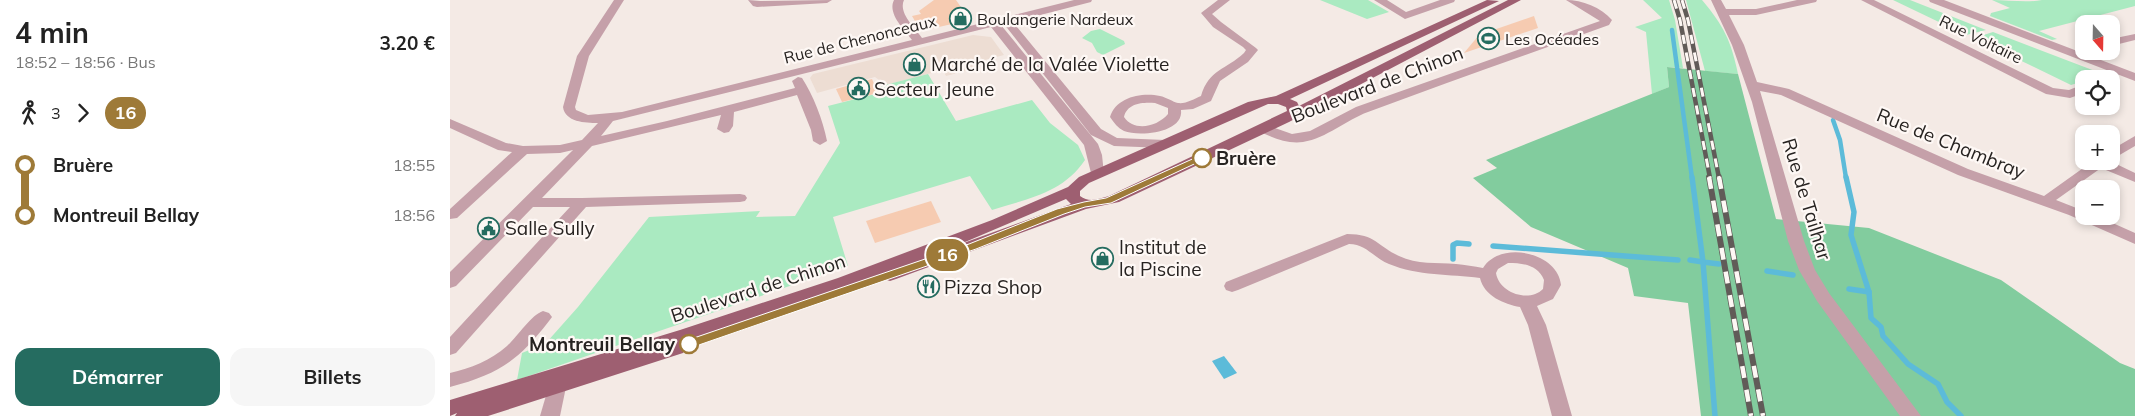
<!DOCTYPE html>
<html lang="fr">
<meta charset="utf-8">
<style>
:root{--surface:#fff;--page:#f6f6f6;--text:#222;--muted:#767676;--accent:#256c60}
body{margin:0;font-family:Mulish,sans-serif;background:var(--page);color:var(--text);height:100vh;display:flex;flex-direction:column;font-size:19px;white-space:nowrap}
*{box-sizing:border-box;margin:0}
p{font-size:16px;color:var(--muted)}
.icon{flex:none;width:28px;height:28px;fill:none;stroke:currentColor;stroke-width:2;stroke-linecap:round;stroke-linejoin:round}
.map{position:relative;flex:1;overflow:hidden}
.panel{display:flex;flex-direction:column;background:var(--surface);width:450px}
.panel>*{flex:none}
.badge{padding:0 10px;border-radius:16px;font-size:18px;line-height:32px}
.needle{width:32px;rotate:160deg}
.fabs{position:absolute;left:1625px;top:15px;display:grid;gap:10px}
.fabs a{display:grid;place-items:center;width:45px;height:45px;border-radius:10px;background:var(--surface);box-shadow:0 2px 8px #0003;font-size:25px}
.map>.badge{position:absolute;translate:-50% -50%;box-shadow:0 0 0 2px #fff}
.legs{display:flex;align-items:center;gap:8px;height:55px;padding:0 15px;font-size:16px}
.legs p{margin-inline-start:auto}
.head{display:flex;align-items:center;justify-content:space-between;height:85px;padding:0 15px}
h1{font-size:28px;font-weight:700;line-height:38px}
.button{display:flex;gap:10px;margin-top:auto;padding:10px 15px}
.button a{flex:1;height:58px;border-radius:15px;background:var(--accent);color:#fff;font-size:20px;font-weight:700;line-height:58px;text-align:center}
.button a+a{background:var(--page);color:var(--text)}
ul{padding:0 15px;list-style:none}
li{display:flex;align-items:center;gap:18px;height:50px;font-size:19px}
li i{display:grid;place-items:center;width:8px;height:100%;margin:0 6px;background:currentColor}
li i::after{content:'';width:12px;height:12px;margin:-6px;border:4px solid;border-radius:50%;background:var(--surface)}
li p{margin-inline-start:auto}
li:first-child i{background:linear-gradient(#0000 50%,currentColor 0)}
li:last-child i{background:linear-gradient(currentColor 50%,#0000 0)}
main{display:flex;flex:1;min-height:0}
.map>svg:first-child{display:block}
.built{fill:#edddd3}
.green{fill:#aaeac1}
.forest{fill:#82cc9e}
.water{fill:#5cbbd9}
.lines{fill:none;stroke-linecap:round;stroke-linejoin:round}
.stream-far1{stroke:#5cbbd9;stroke-width:4.5}
.stream{stroke:#5cbbd9;stroke-width:5.5}
.building{fill:#f6cbb1}
.minor{fill:#c5a0a9;fill-rule:evenodd}
.major{fill:#9e5f71;fill-rule:evenodd}
.rail-far1-casing{stroke:#615b58;stroke-width:4.5}
.rail-casing{stroke:#615b58;stroke-width:6}
.rail-far1{stroke:#fef8f5;stroke-width:3;stroke-dasharray:9;stroke-linecap:butt}
.rail{stroke:#fef8f5;stroke-width:4.5;stroke-dasharray:12;stroke-linecap:butt}
.line-1{fill:#9e7a38;stroke:#fff}
.stop-1-dot{fill:#fff;stroke:#9e7a38;stroke-width:2.5}
.labels{text-anchor:middle;dominant-baseline:central;stroke-width:4.5;stroke-linejoin:round;paint-order:stroke}
.far-poi-label{font-size:16px;fill:#272321;stroke:#fef8f5;text-anchor:start}
.far-street-label{font-size:16px;fill:#272321;stroke:#fef8f5}
.poi-label{font-size:19px;fill:#272321;stroke:#fef8f5;text-anchor:start}
.street-label{font-size:19px;fill:#272321;stroke:#fef8f5}
.stop-label{font-size:19px;font-weight:bold;fill:#272321;stroke:#fef8f5;text-anchor:start}
</style>
<main>
<section class="panel">
<div class="head"><div><h1>4 min</h1><p>18:52 – 18:56 · Bus</p></div><b>3.20 €</b></div>
<div class="legs"><svg class="icon" aria-label="walk" viewBox="0 0 24 24"><circle cx="13" cy="4" r="2"/><path d="M13 8l-2 6 4 7M11 14l-3 7M7 12l3-4h3l4 4"/></svg>3<svg class="icon" aria-label="forward" viewBox="0 0 24 24"><path d="M9 5l7 7-7 7"/></svg><b class="badge" style="background:#9e7a38;color:#fff">16</b></div>
<ul>
<li><i style="color:#9e7a38"></i><b>Bruère</b><p>18:55</p></li>
<li><i style="color:#9e7a38"></i><b>Montreuil Bellay</b><p>18:56</p></li>
</ul>
<div class="button"><a>Démarrer</a><a>Billets</a></div>
</section>
<div class="map">
<svg width="1685" height="416" viewBox="0 0 1685 416">
<rect width="100%" height="100%" fill="#f4eae5"/>
<path class="built" d="M523 35 541 37 554 55 527 62 530 67 496 76 493 70 436 85 425 77 367 93 360 78 363 74Z"/>
<g class="green">
<path d="M870 0H918L939 12 917 19Z"/>
<path d="M1193 0H1219L1225 20 1233 68 1217 67 1219 87 1202 94 1196 32 1185 27 1212 18Z"/>
<path d="M1236 0H1252C1274 26 1281 41 1288 74L1255 71Z"/>
<path d="M1443 0H1460L1536 30 1516 35Z"/>
<path d="M1542 0C1559 0 1576 3 1592 0H1685V6L1589 31 1607 39 1602 40 1540 16 1541 13 1560 8Z"/>
<path d="M650 29 674 41 675 44 653 55 647 52 642 43 632 38 641 31Z"/>
<path d="M1543 32 1645 71 1658 72 1634 79V81L1621 85 1524 38Z"/>
<path d="M478 74 506 121 582 100 600 123 628 145 635 160C613 193 577 199 542 210L520 176 383 217 398 266 67 380 72 353 96 343 128 307 199 217 310 211 306 217 345 216 390 143 378 106 433 92 431 86Z"/>
</g>
<path class="forest" d="M1217 67 1288 74 1326 219 1419 228 1551 280 1670 363 1685 369V416H1251L1238 303 1184 296 1178 268 1081 227 1023 178 1047 168 1036 160 1219 87Z"/>
<path class="water" d="M774 356 787 373 774 379 762 361Z"/>
<g class="lines">
<g class="stream-far1">
<path d="M1222 30 1242 178"/>
<path d="M1383 120 1390 140 1396 178"/>
</g>
<g class="stream">
<path d="M1242 177 1253 262 1269 264"/>
<path d="M1396 177 1404 212 1401 235 1419 292 1421 318 1431 327 1433 336 1458 364 1488 384 1497 402 1511 416"/>
<path d="M1043 246 1228 260"/>
<path d="M1003 259V245L1007 243 1019 244"/>
<path d="M1240 260 1253 262 1265 416"/>
<path d="M1317 271 1343 275"/>
<path d="M1399 289 1419 292"/>
</g>
</g>
<g class="building">
<path d="M484 0H506L520 20 471 31 462 16 471 14 469 11Z"/>
<path d="M1084 16 1088 28 1014 53 1029 35Z"/>
<path d="M422 79 428 93 392 102 386 89Z"/>
<path d="M481 201 491 222 425 243 416 221Z"/>
</g>
<g class="lines">
<g class="minor">
<path d="M164 0H174L139 56 125 107 126 110 138 115 172 112 462 40C455 30 437 14 444 0H454C448 13 465 28 472 38L624 0H642L641 2 563 22 651 129 667 138 715 140 722 144 715 148 664 146 641 135 554 24 551 25 648 144 652 155 654 174 652 177H642L634 145 541 27 163 121 151 136 217 121 345 88 342 81 348 77 352 78C363 95 373 120 377 141L370 145 363 141 361 130 347 95 284 112 283 126 279 132 274 133 267 129 271 115 142 146 92 198H132L290 194 295 195 297 198 295 201 290 202 136 207 6 353 0 355V337L120 207H83L6 286 0 288V272L123 150 110 153 77 154 7 218 0 219V209L62 152 48 150 0 128V119L56 143 73 146 110 145 132 140 148 123C135 123 115 122 113 107L127 56Z"/>
<path d="M298 0 310 1 382 0 377 3 307 7 303 6Z"/>
<path d="M768 0H780L762 14 771 22 806 48 808 50 798 62 770 81 761 101 743 109 731 110C734 133 689 137 674 131 668 128 664 123 660 117 666 97 692 92 710 96 716 97 723 102 728 103 736 104 744 99 751 96 759 69 776 70 794 53L796 50 793 47 763 27 751 13ZM705 103 718 108V114C707 127 684 132 674 117 677 103 693 102 705 103Z"/>
<path d="M924 0H937L956 12 990 0H1005L1004 2 955 19Z"/>
<path d="M1116 0C1132 0 1151 7 1162 20L1159 25C1079 54 998 82 918 112 896 120 877 138 853 142 837 144 823 138 809 131L807 128 814 124 842 134 860 131 906 107 1150 21Z"/>
<path d="M1261 0H1271L1276 9H1306L1347 0H1367L1366 2 1306 15H1279L1294 45 1307 82 1339 89 1518 169 1594 196 1643 161H1660L1685 173V182L1651 168 1606 200 1634 211V216H1647L1685 233V244L1619 215 1508 175 1331 95 1310 91 1354 241 1365 270 1379 293 1471 416H1450L1367 301 1349 270 1338 241 1302 102 1282 45Z"/>
<path d="M1411 0H1424L1603 88 1619 90 1634 84V93L1620 98 1596 94Z"/>
<path d="M1479 0H1494L1685 73V81L1480 2Z"/>
<path d="M1685 34V40L1661 46V39Z"/>
<path d="M1685 136V146L1661 160V150Z"/>
<path d="M897 234C926 234 927 246 949 256 967 265 987 262 1006 264 1015 265 1024 266 1033 268 1050 240 1108 252 1111 285L1103 299 1087 306 1096 325 1122 416H1102L1078 325 1070 307C1054 304 1034 296 1030 278 1000 274 968 276 939 264 924 258 916 244 899 244L788 290 782 292 776 290 774 286 776 282ZM1058 263C1073 263 1088 265 1094 280L1093 289C1079 303 1049 293 1046 273L1048 269Z"/>
<path d="M93 311 99 313 102 317 99 321C68 361 49 374 0 387V373C21 368 40 361 57 346 67 337 81 315 93 311Z"/>
<path d="M107 380 114 382 116 387 110 416H90L100 382Z"/>
</g>
<path class="major" d="M1037 0 1049 1 840 99 847 102 849 106 1058 0H1071L839 122 669 202 636 209 446 279 440 281 434 279 433 274 232 343 236 348 233 353 38 416H5L7 413 0 416V400L230 330 388 278 542 220 618 187 629 177 798 102 826 96ZM818 104H828L836 107 837 111 659 196C649 199 639 203 630 196V191L639 183ZM616 199 621 204 508 245Z"/>
<defs>
<g id="rail-far1">
<path d="M1224 0 1230 20 1260 178"/>
<path d="M1232 0 1238 20 1269 178"/>
</g>
<g id="rail">
<path d="M1259 177 1301 416"/>
<path d="M1269 177 1313 416"/>
</g>
</defs>
<use href="#rail-far1" class="rail-far1-casing"/>
<use href="#rail" class="rail-casing"/>
<use href="#rail-far1" class="rail-far1"/>
<use href="#rail" class="rail"/>
</g>
<path class="line-1" d="M749 156H755L757 158 661 203 635 207 614 214 526 249 243 347 239 348 233 344 235 341 519 244 607 209 634 202 656 198Z"/>
<defs>
<symbol id="shop-ring" viewBox="-11 -11 22 22"><circle r="9.5" fill="#fef8f5" stroke="#256c60" stroke-width="1.5"/><path d="M-5-2.5h2.3a2.7 3.5 0 0 1 5.4 0H5L5.5 6h-11ZM-1.5-2.5h3a1.5 2.3 0 0 0-3 0Z" fill="#256c60"/></symbol>
<symbol id="stadium-ring" viewBox="-11 -11 22 22"><circle r="9.5" fill="#fef8f5" stroke="#256c60" stroke-width="1.5"/><path d="M0-5a6.5 5 0 1 0 0 10a6.5 5 0 1 0 0-10ZM-3.5-1.8h7v3.6h-7Z" fill="#256c60"/></symbol>
<symbol id="civic-ring" viewBox="-11 -11 22 22"><circle r="9.5" fill="#fef8f5" stroke="#256c60" stroke-width="1.5"/><path d="M-.6-6.5H3V-4.5H.6V-3L4-1V1h2V6H-6V1h2V-1L-.6-3ZM-1.2 2.5V6h2.4V2.5Z" fill="#256c60"/></symbol>
<symbol id="restaurant-ring" viewBox="-11 -11 22 22"><circle r="9.5" fill="#fef8f5" stroke="#256c60" stroke-width="1.5"/><path d="M-5-6h1v4h1v-4h1v4h1v-4h1v5L-1.5 .5V6h-2V.5L-5-1ZM5-6V6H3V1.5H1.5Q1.5-4 5-6Z" fill="#256c60"/></symbol>
</defs>
<g fill-rule="evenodd">
<use href="#shop-ring" x="498" y="6" width="25" height="25"/>
<use href="#stadium-ring" x="1026" y="26" width="25" height="25"/>
<use href="#shop-ring" x="452" y="52" width="25" height="25"/>
<use href="#civic-ring" x="396" y="76" width="25" height="25"/>
<use href="#civic-ring" x="26" y="216" width="25" height="25"/>
<use href="#shop-ring" x="640" y="246" width="25" height="25"/>
<use href="#restaurant-ring" x="466" y="274" width="25" height="25"/>
</g>
<g class="stop-1-dot">
<circle cx="752" cy="158" r="9"/>
<circle cx="239" cy="344" r="9"/>
</g>
<g class="labels">
<g class="far-poi-label">
<text x="527" y="19">Boulangerie Nardeux</text>
<text x="1055" y="39">Les Océades</text>
</g>
<g class="far-street-label">
<text transform="translate(410 39) rotate(-14)">Rue de Chenonceaux</text>
<text transform="translate(1531 39) rotate(26)">Rue Voltaire</text>
</g>
<g class="poi-label">
<text x="481" y="64">Marché de la Valée Violette</text>
<text x="424" y="89">Secteur Jeune</text>
<text x="55" y="228">Salle Sully</text>
<text x="669" y="247">Institut de<tspan x="669" dy="22">la Piscine</tspan></text>
<text x="494" y="287">Pizza Shop</text>
</g>
<g class="street-label">
<text transform="translate(927 84) rotate(-21)">Boulevard de Chinon</text>
<text transform="translate(1501 143) rotate(22)">Rue de Chambray</text>
<text transform="translate(1357 199) rotate(73)">Rue de Tailhar</text>
<text transform="translate(308 288) rotate(-18)">Boulevard de Chinon</text>
</g>
<g class="stop-label">
<text x="766" y="158">Bruère</text>
<text x="225" y="344" text-anchor="end">Montreuil Bellay</text>
</g>
</g>
</svg>
<div class="fabs">
<a><svg class="needle" viewBox="-14 -14 28 28"><path d="M0-13l5 13h-10z" fill="#e53935"/><path d="M0 13l5-13h-10z" fill="#767676"/></svg></a>
<a><svg class="icon" aria-label="locate" viewBox="0 0 24 24"><circle cx="12" cy="12" r="6"/><path d="M12 2v4M12 18v4M2 12h4M18 12h4"/></svg></a>
<a>+</a>
<a>−</a>
</div>
<b class="badge" style="left:497px;top:255px;background:#9e7a38;color:#fff">16</b>
</div>
</main>
